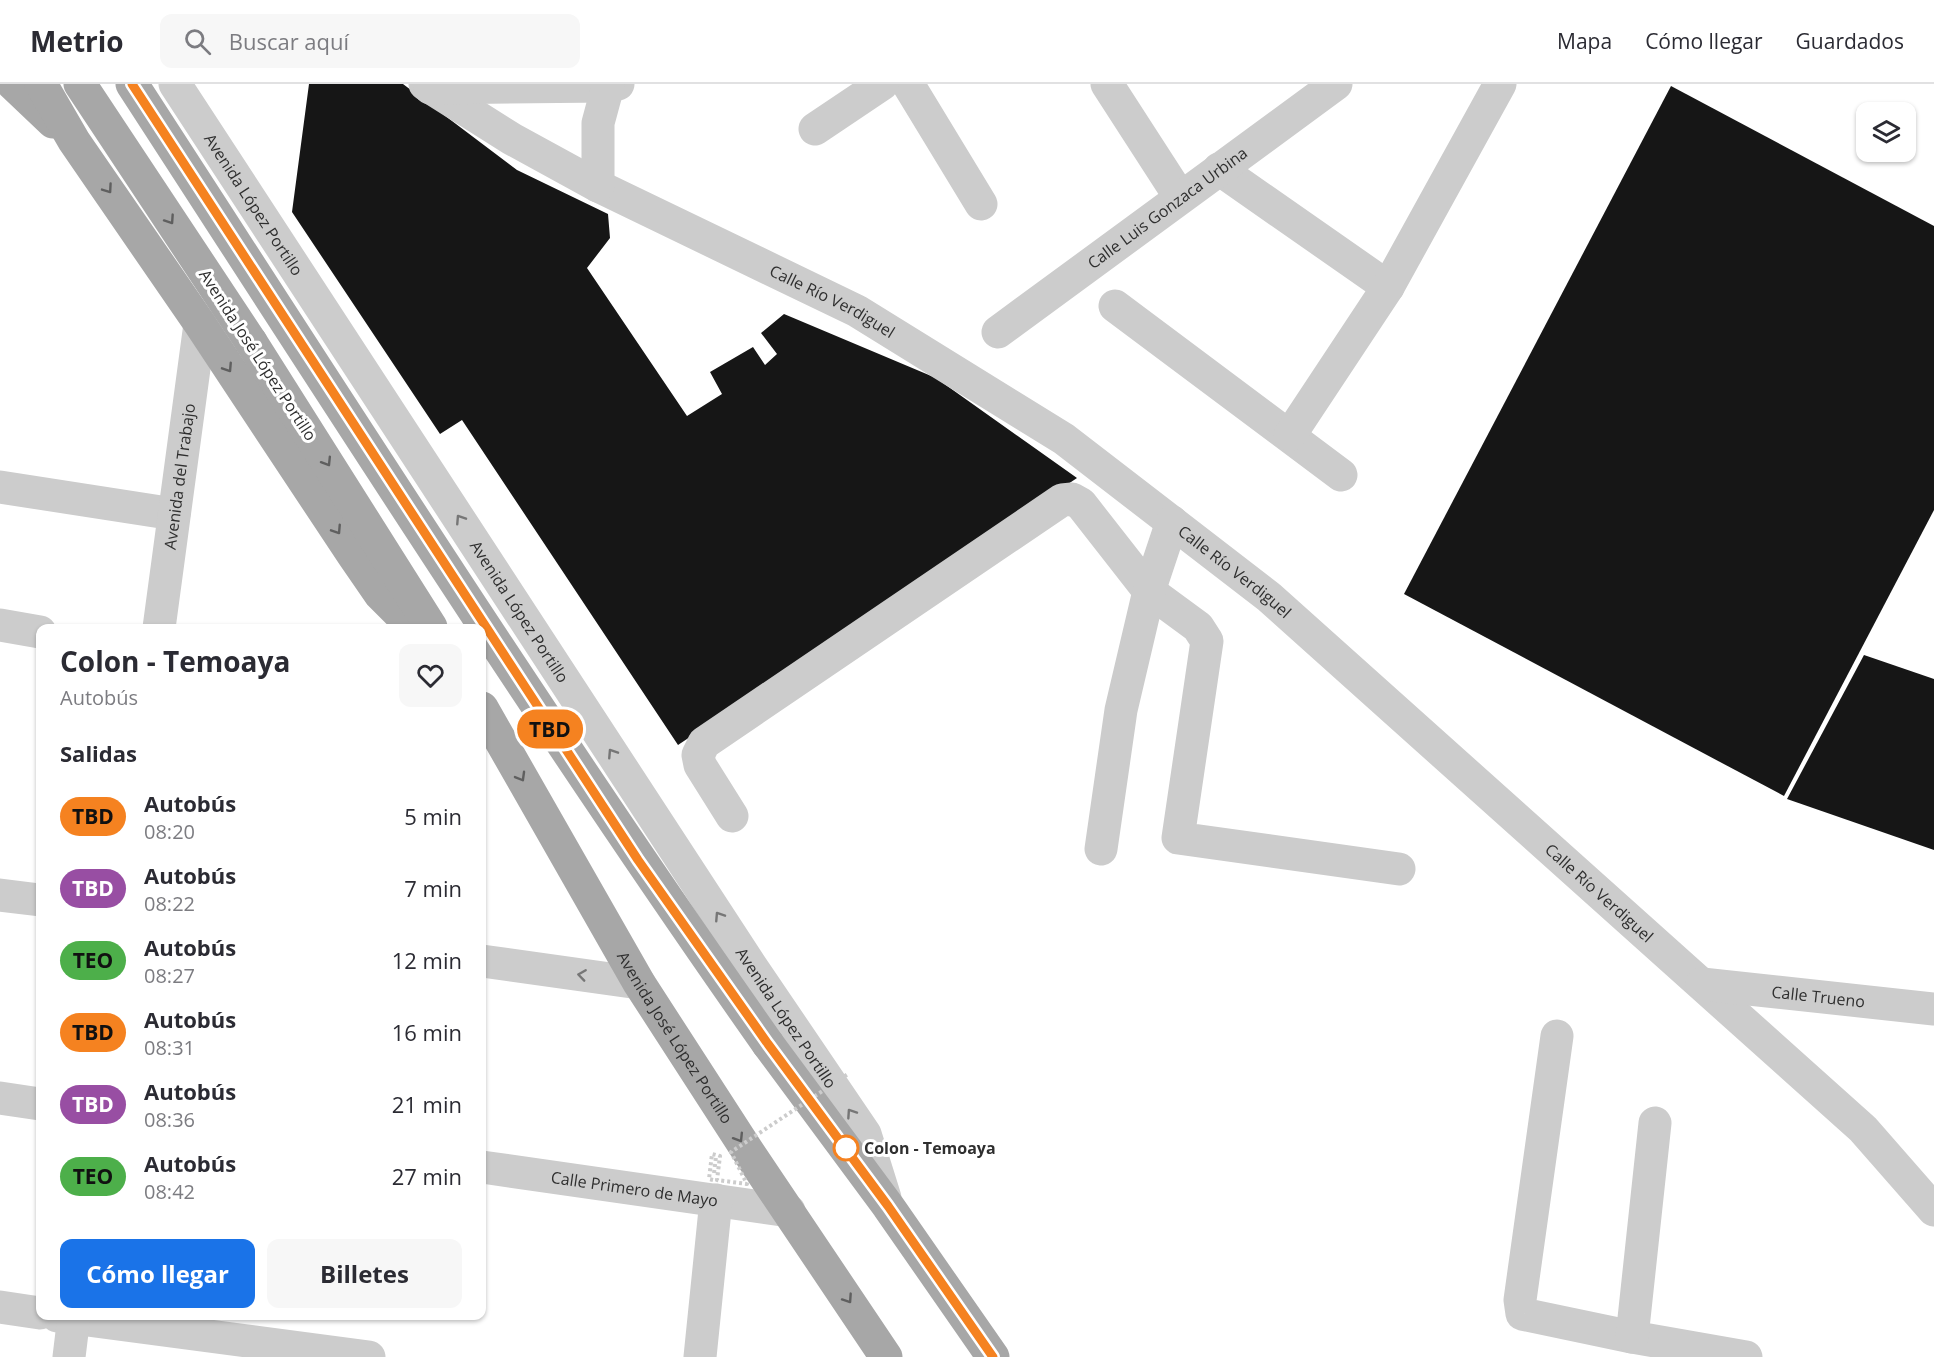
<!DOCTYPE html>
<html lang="es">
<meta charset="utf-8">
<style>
:root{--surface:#fff;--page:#f7f7f7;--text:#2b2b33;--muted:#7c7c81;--line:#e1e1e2;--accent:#1a73e8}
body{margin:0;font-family:"Open Sans",sans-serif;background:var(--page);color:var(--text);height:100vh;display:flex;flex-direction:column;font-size:22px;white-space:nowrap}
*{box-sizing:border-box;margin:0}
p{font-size:20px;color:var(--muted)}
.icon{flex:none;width:33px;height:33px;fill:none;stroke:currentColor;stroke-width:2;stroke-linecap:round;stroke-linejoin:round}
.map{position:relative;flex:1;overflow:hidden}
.sheet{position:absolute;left:36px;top:540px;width:450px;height:696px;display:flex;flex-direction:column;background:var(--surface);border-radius:12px;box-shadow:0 2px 4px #0004}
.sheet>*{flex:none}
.badge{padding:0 12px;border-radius:20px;font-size:21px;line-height:39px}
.fabs{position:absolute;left:1856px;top:18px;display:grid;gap:12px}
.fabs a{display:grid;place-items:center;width:60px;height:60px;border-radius:12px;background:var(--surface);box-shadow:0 2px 4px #0004;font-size:30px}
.map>.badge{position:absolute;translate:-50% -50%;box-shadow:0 0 0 3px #fff}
h2{padding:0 24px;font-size:22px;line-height:54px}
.round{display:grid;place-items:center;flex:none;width:63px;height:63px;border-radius:12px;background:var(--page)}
.summary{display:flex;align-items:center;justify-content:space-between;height:102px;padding:0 24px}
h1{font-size:28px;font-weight:700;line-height:45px}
.cta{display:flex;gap:12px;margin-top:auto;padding:12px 24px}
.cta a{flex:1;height:69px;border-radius:12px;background:var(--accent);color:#fff;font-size:24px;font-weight:700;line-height:69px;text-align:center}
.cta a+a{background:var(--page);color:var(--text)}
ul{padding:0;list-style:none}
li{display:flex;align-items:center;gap:18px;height:72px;padding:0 24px}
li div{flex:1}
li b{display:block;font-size:22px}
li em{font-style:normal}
li .badge{min-width:66px;font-weight:700;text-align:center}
header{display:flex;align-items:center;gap:36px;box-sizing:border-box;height:84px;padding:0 30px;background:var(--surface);border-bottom:2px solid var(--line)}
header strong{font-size:28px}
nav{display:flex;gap:33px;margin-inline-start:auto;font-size:21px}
.search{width:420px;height:54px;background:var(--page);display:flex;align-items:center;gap:15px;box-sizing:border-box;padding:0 21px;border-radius:12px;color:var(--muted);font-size:22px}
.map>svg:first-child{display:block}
.building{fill:#161616}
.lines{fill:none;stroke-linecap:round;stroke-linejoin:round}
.path{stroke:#ccc;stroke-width:4;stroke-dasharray:3 3;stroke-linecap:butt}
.minor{stroke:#ccc;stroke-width:33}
.major{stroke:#a7a7a7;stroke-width:33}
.path-bridge{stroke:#ccc;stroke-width:4;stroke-dasharray:3 3;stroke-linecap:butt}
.major-bridge{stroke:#a7a7a7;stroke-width:33}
.oneway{stroke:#5f5f5f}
.oneway2{stroke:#767676}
.line-casing{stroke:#fff;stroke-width:14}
.line{stroke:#f58220;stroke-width:9}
.stop-dot{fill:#fff;stroke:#f58220;stroke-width:3}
.labels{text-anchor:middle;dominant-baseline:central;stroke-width:6;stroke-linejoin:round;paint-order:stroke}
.street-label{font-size:16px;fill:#2f2f2f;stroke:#fff}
.stop-label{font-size:16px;font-weight:bold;fill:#2f2f2f;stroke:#fff;text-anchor:start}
</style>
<header>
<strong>Metrio</strong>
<div class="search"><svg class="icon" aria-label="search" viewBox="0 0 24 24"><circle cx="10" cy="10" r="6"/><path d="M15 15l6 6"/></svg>Buscar aquí</div>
<nav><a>Mapa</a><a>Cómo llegar</a><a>Guardados</a></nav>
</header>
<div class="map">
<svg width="1934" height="1273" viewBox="0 0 1934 1273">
<rect width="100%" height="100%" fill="#fff"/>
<g class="building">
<path d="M309 0H403L517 86 608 130 610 154 587 184 687 332 722 310 710 288 753 263 765 281 777 270 761 249 784 230 936 294 1077 394 678 661 462 336 440 350 292 128Z"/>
<path d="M1671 2 1934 142V426L1784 712 1404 510Z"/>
<path d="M1864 571 1934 595V766L1787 715Z"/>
</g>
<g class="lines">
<path class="path" d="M714 1089 716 1073"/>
<g class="minor">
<path id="s1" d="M175 0 751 882 865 1050 885 1114"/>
<path id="s2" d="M425 0 512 55 598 102 857 227 1064 355 1269 513 1863 1045 1934 1126"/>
<path d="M908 0 981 120"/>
<path d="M1107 0 1180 113"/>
<path d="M430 4 608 2 618 0"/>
<path d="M815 45 882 0"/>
<path d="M1219 85 1388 203"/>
<path d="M598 102V39L608 2"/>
<path d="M1115 222 1341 391"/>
<path id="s3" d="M998 248 1336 0"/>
<path d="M1290 351 1388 203 1500 0"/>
<path d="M0 403 174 430"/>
<path d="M0 541 40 548"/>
<path id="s4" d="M159 544 200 240"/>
<path d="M732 732 700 681 698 671 704 659 1062 416 1072 415 1081 420 1149 507 1198 543 1207 557 1178 754 1399 785"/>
<path d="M1101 765 1121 626 1149 507 1172 438"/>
<path d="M0 811 40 816"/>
<path d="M482 877 639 899"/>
<path id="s5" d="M1702 900 1934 925"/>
<path d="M1557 952 1520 1216 1522 1230 1632 1253 1746 1273"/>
<path d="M0 1014 40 1020"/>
<path id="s6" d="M482 1083 789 1127"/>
<path d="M0 1223 40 1229"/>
<path d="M57 1232 369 1273"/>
<path d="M1632 1253 1655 1039"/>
<path d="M69 1273 74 1232"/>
<path d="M700 1273 716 1116"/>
</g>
<g class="major">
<path d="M13 0 53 38"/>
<path d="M41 0 74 57 200 240 353 471 380 510 414 544"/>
<path d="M251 258 431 543"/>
<path id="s7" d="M482 624 639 899 747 1066 886 1273"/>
<path d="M768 960 888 1122 993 1273"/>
</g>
<path class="path-bridge" d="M713 1096 709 1095 712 1070 720 1072 717 1096 747 1100 731 1068 848 990"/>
<g class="major-bridge">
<path d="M80 0 251 258"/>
<path d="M132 0C341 322 547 646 768 960"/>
</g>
</g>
<defs><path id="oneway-chevron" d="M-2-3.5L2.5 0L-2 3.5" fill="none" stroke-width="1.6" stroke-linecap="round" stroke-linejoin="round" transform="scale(1.5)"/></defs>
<g class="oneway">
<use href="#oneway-chevron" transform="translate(108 105) rotate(55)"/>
<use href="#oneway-chevron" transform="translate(170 136) rotate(56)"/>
<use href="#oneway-chevron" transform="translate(228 284) rotate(57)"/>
<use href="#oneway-chevron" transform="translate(327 378) rotate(58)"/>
<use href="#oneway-chevron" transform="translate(337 446) rotate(57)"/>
<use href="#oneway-chevron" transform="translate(521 693) rotate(60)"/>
<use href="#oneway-chevron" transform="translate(739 1054) rotate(58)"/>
<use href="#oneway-chevron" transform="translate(848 1215) rotate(56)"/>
</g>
<g class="oneway2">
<use href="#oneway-chevron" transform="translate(460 435) rotate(-123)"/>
<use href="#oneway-chevron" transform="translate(612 669) rotate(-123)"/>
<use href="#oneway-chevron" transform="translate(719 832) rotate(-123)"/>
<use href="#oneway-chevron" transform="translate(582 891) rotate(-172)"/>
<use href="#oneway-chevron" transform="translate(851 1029) rotate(-124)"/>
</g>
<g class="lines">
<defs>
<path id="line" d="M132 0 638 776 768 960 888 1122 993 1273"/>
</defs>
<use href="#line" class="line-casing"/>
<use href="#line" class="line"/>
</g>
<circle class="stop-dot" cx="846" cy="1064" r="12"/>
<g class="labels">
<g class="street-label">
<text stroke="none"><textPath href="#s1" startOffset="144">Avenida López Portillo</textPath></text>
<text stroke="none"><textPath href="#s3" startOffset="210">Calle Luis Gonzaca Urbina</textPath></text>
<text stroke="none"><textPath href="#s2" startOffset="462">Calle Río Verdiguel</textPath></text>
<text transform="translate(258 271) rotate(57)">Avenida José López Portillo</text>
<text stroke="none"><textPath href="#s4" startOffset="153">Avenida del Trabajo</textPath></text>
<text stroke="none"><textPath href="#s2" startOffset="948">Calle Río Verdiguel</textPath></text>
<text stroke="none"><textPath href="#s1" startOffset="630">Avenida López Portillo</textPath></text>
<text stroke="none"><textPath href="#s2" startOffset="1434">Calle Río Verdiguel</textPath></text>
<text stroke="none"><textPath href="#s5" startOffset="117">Calle Trueno</textPath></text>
<text stroke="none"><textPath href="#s1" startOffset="1116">Avenida López Portillo</textPath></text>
<text stroke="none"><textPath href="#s7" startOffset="382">Avenida José López Portillo</textPath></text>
<text stroke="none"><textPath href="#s6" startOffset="154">Calle Primero de Mayo</textPath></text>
</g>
<g class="stop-label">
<text x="864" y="1064">Colon - Temoaya</text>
</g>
</g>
</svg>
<div class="fabs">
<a><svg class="icon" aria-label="layers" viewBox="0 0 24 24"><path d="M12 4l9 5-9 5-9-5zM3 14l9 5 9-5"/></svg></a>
</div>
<b class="badge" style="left:550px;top:645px;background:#f58220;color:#111">TBD</b>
<section class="sheet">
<div class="summary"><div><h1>Colon - Temoaya</h1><p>Autobús</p></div><a class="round"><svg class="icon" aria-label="heart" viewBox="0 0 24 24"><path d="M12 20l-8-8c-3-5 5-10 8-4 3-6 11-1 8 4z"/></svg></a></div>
<h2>Salidas</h2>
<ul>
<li><span class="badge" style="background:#f58220;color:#111">TBD</span><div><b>Autobús</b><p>08:20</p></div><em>5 min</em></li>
<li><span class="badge" style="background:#984ea3;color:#fff">TBD</span><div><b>Autobús</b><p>08:22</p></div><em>7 min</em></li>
<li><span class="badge" style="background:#4daf4a;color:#111">TEO</span><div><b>Autobús</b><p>08:27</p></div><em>12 min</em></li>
<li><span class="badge" style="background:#f58220;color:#111">TBD</span><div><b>Autobús</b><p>08:31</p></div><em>16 min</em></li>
<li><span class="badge" style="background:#984ea3;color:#fff">TBD</span><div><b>Autobús</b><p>08:36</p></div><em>21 min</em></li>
<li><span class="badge" style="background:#4daf4a;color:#111">TEO</span><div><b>Autobús</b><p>08:42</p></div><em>27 min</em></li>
</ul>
<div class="cta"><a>Cómo llegar</a><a>Billetes</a></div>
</section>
</div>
